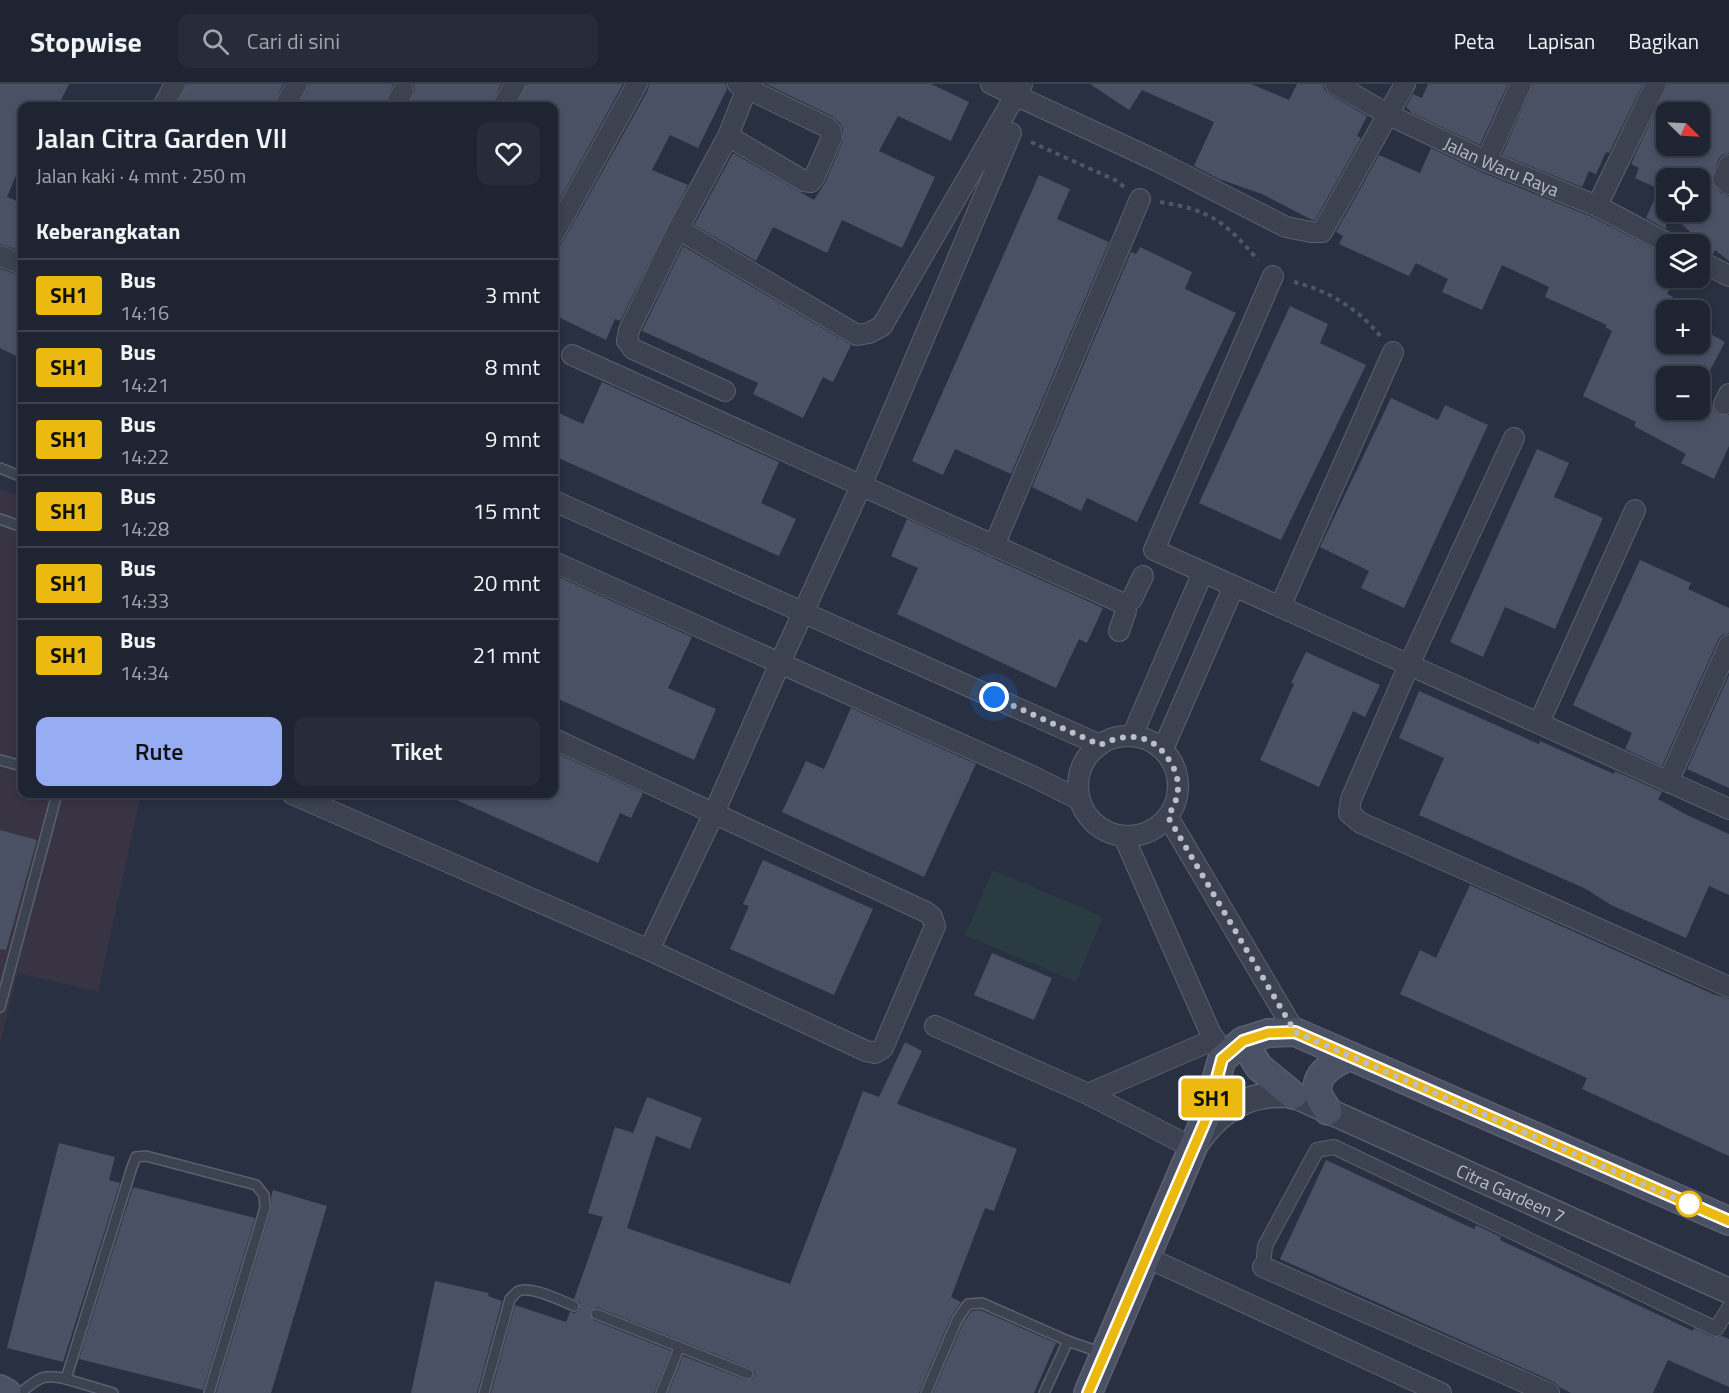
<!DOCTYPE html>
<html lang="id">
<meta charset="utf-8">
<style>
:root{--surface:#1e2431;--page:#262c39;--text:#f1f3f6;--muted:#a1a4ab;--line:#3c414d;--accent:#97adf3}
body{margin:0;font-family:"Titillium Web",sans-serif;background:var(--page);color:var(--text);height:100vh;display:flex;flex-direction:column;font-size:22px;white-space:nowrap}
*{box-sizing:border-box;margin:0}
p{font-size:20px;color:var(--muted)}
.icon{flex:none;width:33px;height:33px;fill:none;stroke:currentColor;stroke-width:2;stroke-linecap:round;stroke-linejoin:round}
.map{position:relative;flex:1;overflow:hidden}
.drawer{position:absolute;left:18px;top:18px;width:540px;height:696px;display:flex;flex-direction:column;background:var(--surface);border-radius:12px;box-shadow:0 3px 9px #0003,0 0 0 2px var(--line)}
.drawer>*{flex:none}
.badge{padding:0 12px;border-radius:4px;font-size:21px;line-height:39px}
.needle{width:39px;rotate:114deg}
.controls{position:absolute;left:1656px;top:18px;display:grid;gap:12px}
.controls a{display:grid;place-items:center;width:54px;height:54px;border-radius:12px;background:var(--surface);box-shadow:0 3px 9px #0003,0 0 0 2px var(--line);font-size:30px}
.you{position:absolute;width:30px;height:30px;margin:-15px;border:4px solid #fff;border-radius:50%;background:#1a73e8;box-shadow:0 0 0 9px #1a73e833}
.map>.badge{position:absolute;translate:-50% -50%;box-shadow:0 0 0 3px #fff}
h2{padding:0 18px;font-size:22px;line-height:54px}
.round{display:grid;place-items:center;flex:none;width:63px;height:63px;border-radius:12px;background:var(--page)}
.summary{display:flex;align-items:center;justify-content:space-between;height:102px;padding:0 18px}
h1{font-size:28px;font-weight:600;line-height:45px}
.button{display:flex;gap:12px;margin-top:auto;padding:12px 18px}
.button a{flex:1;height:69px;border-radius:12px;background:var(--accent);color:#111;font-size:24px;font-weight:600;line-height:69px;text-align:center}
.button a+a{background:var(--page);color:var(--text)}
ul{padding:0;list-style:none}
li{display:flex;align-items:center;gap:18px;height:72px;padding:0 18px;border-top:2px solid var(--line)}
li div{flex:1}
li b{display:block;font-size:22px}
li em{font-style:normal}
li .badge{min-width:66px;font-weight:700;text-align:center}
header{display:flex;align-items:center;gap:36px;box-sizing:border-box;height:84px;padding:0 30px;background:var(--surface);border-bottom:2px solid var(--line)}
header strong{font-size:28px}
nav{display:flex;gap:33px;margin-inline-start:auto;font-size:21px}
.search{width:420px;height:54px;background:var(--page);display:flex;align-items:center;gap:15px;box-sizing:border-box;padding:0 21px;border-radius:12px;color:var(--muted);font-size:22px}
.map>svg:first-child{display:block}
.medical{fill:#383443}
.green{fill:#2a3c42}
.building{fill:#4a5165;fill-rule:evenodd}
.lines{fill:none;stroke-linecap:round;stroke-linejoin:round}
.service-casing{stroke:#5b606f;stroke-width:12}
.pedestrian-casing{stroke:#5b606f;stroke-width:16}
.minor-casing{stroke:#5b606f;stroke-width:22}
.tertiary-casing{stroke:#5b606f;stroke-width:27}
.secondary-casing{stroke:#5b606f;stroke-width:30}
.path{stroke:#49595f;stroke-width:4;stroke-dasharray:4.5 4.5;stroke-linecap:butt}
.service{stroke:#3d4251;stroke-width:9}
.pedestrian{stroke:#3d4251;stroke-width:14}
.minor{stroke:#3d4251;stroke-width:20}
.tertiary{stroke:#3d4251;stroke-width:24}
.secondary{stroke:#4b5164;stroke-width:27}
.line-casing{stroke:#fff;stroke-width:14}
.line{stroke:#ecb910;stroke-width:9}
.walk{stroke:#babecb;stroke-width:6;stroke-dasharray:0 10.8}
.stop-dot{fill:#fff;stroke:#ecb910;stroke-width:3}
.labels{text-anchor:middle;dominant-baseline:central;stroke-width:5;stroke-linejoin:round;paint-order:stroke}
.street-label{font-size:18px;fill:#babecb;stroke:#212737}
</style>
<header>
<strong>Stopwise</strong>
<div class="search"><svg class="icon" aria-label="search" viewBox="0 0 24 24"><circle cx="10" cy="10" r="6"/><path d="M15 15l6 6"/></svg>Cari di sini</div>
<nav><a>Peta</a><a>Lapisan</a><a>Bagikan</a></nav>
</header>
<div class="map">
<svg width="1729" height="1309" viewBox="0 0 1729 1309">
<rect width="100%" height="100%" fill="#283041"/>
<path class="medical" d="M0 405 22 413V710H141L98 908 18 889 0 960Z"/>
<path class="green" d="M993 786 1103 833 1076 898 965 851Z"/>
<g class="building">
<path d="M0 0H69L58 22H22V77L7 113 22 119V167L0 160Z"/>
<path d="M187 0H283L273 22H176Z"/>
<path d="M309 0H392L393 1 383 22H298Z"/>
<path d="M413 0H501L491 22H408L415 7Z"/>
<path d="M527 0H623L554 126V22H516Z"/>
<path d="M649 0H726L727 5 698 64 670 51 652 86 688 101 620 237 615 235 606 256 554 231V162L560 161 564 156 648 6Z"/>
<path d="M766 0H931L969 18 951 57 898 32 879 67 935 93 902 164 842 136 827 169 773 143 756 177 694 141 733 69 814 116 825 99 843 57V45L840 39 832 32Z"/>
<path d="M1090 0H1251L1289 16 1297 0H1323L1324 5 1329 10 1367 32 1357 52 1361 54 1315 136H1312L1262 110 1219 95 1194 82 1214 38 1142 6 1129 26Z"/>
<path d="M1428 0H1508L1480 61 1412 29 1406 23 1413 10 1422 14Z"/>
<path d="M1533 0H1643L1609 69 1606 68 1596 90 1589 87 1582 103 1502 71Z"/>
<path d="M1668 0H1729V69L1722 71 1718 76 1711 97 1721 109 1729 112V177L1715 166 1713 170 1711 169 1670 128H1700V94H1666V145L1646 134 1659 105 1635 94 1639 84 1631 80ZM1666 28H1700V62H1666Z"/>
<path d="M1431 64 1481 88 1592 133 1666 171V194H1675L1667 210 1673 213 1666 226V260H1700V244L1725 258 1700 305V292H1666V326H1700V315L1712 320 1714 326 1718 330 1729 331V362L1714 395 1681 379 1686 370 1634 342 1636 338 1583 312 1612 247 1605 243 1607 241 1545 213 1549 203 1502 181 1482 226 1442 208 1448 195 1416 179 1409 192 1339 160 1343 152 1336 148 1379 71 1420 89Z"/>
<path d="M1039 91 1070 105 1057 135 1109 158 1011 390 955 365 943 391 912 377Z"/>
<path d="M683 162 851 261 833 298 823 293 803 334 753 310 758 299 642 247Z"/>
<path d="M1140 163 1192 188 1185 205 1236 229 1137 438 1087 414 1081 427 1032 403 1131 168 1136 170Z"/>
<path d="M0 185 22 192V275L0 264Z"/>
<path d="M1290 222 1328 240 1320 259 1366 281 1281 456 1199 419Z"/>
<path d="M602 298 779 378 761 419 796 435 779 472 554 372V327L583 340Z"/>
<path d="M1391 314 1438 336 1445 321 1488 341 1404 524 1361 504 1369 487 1320 463Z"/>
<path d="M1537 365 1569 379 1554 413 1603 434 1555 545 1505 523 1483 573 1450 558Z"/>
<path d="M907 435 1103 524 1087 559 1079 555 1056 604 897 530 918 484 891 472Z"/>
<path d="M1640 476 1691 499 1688 505 1729 524V549L1722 551 1718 556 1662 682 1625 665 1632 649 1573 621Z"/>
<path d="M554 491 692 553 668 604 716 625 694 676 554 613Z"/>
<path d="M1306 568 1380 601 1365 633 1353 627 1319 703 1260 676 1294 600 1291 599Z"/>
<path d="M1729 591V704L1687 685Z"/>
<path d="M1419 607 1539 660 1540 657 1614 690 1615 687 1662 708 1658 715 1687 731 1729 750V811L1709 802 1686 854 1611 821 1586 805 1419 731 1444 674 1399 654Z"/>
<path d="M851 624 976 680 924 793 782 728 806 677 824 685Z"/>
<path d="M554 668 643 709 631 734 620 729 598 779 443 710H554Z"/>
<path d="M0 746 37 756 6 866 0 865Z"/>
<path d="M763 776 873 825 834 911 730 865 749 822 743 820Z"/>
<path d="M1470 801 1713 910 1729 915V1072L1582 1005 1587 994 1400 910 1420 866 1436 874Z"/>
<path d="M992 869 1052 894 1034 936 974 911Z"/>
<path d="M905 958 922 967 897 1020 1017 1065 994 1127 985 1124 951 1213 961 1218 951 1233 919 1309H668L683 1272 746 1296 753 1295 755 1288 750 1284 596 1223 590 1228 593 1236 671 1267 654 1309H491L515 1221 566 1238 570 1228 575 1229 580 1225V1218L574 1215 603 1133 588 1129 615 1043 633 1049 647 1013 702 1034 690 1065 656 1052 627 1144 790 1200 863 1007 879 1013Z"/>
<path d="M59 1059 115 1073 109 1096 120 1099 63 1278 7 1264Z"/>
<path d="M1326 1076 1474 1145 1476 1141 1501 1153 1500 1156 1693 1247 1694 1244 1713 1253 1722 1252 1729 1255V1303L1668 1276 1653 1309H1571L1559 1303 1554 1298 1280 1175Z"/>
<path d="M133 1103 255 1134 203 1306 79 1275Z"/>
<path d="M273 1106 327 1122 271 1309H216L271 1126V1113Z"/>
<path d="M435 1197 489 1209 488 1212 502 1217 477 1309H411Z"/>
<path d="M980 1226 1056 1259 1034 1309H933L963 1239 972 1227Z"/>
</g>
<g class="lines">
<defs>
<g id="service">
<path d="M0 384 22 393"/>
<path d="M0 435 22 443"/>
<path d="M0 676 22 682"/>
<path d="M0 923 57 710"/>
<path d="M596 1230 748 1290"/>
<path d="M66 1295 113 1309"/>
<path d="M20 1309C39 1295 41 1289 66 1295L132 1083 136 1073 146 1072 256 1101 264 1111 265 1124 209 1309"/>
<path d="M484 1309 510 1215C511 1215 516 1208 517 1208 528 1200 562 1217 574 1222"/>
<path d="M661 1309 679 1264"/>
<path d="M926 1309 957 1236 968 1220 982 1219 1068 1257"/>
<path d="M1044 1309 1068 1257 1102 1269"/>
</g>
<path id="pedestrian" d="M1263 1183 1265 1162 1317 1066 1334 1063 1716 1245 1729 1224"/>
<g id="minor">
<path d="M991 0 1157 77 1286 143 1311 148H1322L1405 0"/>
<path id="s1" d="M1335 0 1389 31 1486 77 1597 122 1669 160"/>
<path d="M163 22 175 0"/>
<path d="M285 22 297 0"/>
<path d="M395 22 403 7"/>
<path d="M503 22 515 0"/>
<path d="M728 52 804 97 811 98 814 94 832 53 831 47 827 43 738 0"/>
<path d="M1486 77 1521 0"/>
<path d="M1729 81 1723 95 1729 100"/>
<path d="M1597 122 1656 0"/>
<path d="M678 145 857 251 869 249 882 242 1022 0"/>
<path d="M554 150 637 0"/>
<path d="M0 172 22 180"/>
<path d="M1700 177 1729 192"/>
<path d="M1273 192 1154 466 1729 725"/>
<path d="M572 271 1124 520"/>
<path d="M725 307 633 265 627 257 629 246 678 145 728 52 747 4"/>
<path d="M1724 320 1729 310"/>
<path d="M1514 354 1409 581 1351 715 1349 729 1361 739 1729 903"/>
<path d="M554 417 1100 661"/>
<path d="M994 462 1140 115"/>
<path d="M554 478 1032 692 1080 716"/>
<path d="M1124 520 1132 515 1143 492"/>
<path d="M1280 523 1393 268"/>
<path d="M1119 547 1126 527 1124 520"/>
<path d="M1539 639 1635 426"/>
<path d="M1132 652 1203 488"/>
<circle cx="1128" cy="702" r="50"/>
<path d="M1163 665 1234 502"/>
<path d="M1668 698 1729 561"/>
<path d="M292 710 649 866 866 967 875 969 883 964 935 842 932 833 926 828 554 655"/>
<path d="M1168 733 1295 948"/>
<path d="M1124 753 1222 975"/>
<path d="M649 866 714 729 780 579 861 402 1011 49"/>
<path d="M935 942 1088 1010 1193 1064"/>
<path d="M1088 1010 1215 955"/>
<path d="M1146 1173 1441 1309"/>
<path d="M1263 1183 1549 1309"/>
</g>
<g id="tertiary">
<path id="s2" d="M1198 1057C1214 1035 1236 1016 1264 1012 1273 1010 1283 1011 1293 1011L1729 1207"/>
</g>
<g id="secondary">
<path d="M1243 957 1259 983 1293 1011"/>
<path d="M1328 1027C1325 1022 1320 1015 1318 1010 1313 989 1336 978 1350 972"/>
<path d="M0 1305 7 1309"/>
<path d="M1088 1309 1205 1035 1222 975 1243 957 1268 949 1295 948 1729 1137"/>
</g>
</defs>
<use href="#service" class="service-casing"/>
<use href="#pedestrian" class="pedestrian-casing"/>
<use href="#minor" class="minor-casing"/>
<use href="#tertiary" class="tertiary-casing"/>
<use href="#secondary" class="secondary-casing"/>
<g class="path">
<path d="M1031 58 1115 96 1124 103"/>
<path d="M1160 118C1211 126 1225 138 1258 176"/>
<path d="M1294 198C1327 206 1359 225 1380 252"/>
</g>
<use href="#service" class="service"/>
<use href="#pedestrian" class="pedestrian"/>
<use href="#minor" class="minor"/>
<use href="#tertiary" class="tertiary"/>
<use href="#secondary" class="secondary"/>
</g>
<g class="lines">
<defs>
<path id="line" d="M1088 1309 1206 1035 1222 975 1243 957 1268 949 1295 948 1729 1137"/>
</defs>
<use href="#line" class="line-casing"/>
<use href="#line" class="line"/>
<path class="walk" d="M994 613 1100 661C1128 648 1152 649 1169 676 1176 686 1180 699 1177 711 1176 719 1171 726 1168 733L1295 948 1689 1120"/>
</g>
<circle class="stop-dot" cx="1689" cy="1120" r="12"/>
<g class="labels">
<g class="street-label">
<text stroke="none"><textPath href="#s1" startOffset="186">Jalan Waru Raya</textPath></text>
<text stroke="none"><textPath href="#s2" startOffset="350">Citra Gardeen 7</textPath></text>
</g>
</g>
</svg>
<div class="controls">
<a><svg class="needle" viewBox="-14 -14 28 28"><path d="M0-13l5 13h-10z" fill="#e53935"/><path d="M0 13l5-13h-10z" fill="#a1a4ab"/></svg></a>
<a><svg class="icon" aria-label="locate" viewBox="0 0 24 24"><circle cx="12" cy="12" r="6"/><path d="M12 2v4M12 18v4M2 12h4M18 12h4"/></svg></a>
<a><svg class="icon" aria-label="layers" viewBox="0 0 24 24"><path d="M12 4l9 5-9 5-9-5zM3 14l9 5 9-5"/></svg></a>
<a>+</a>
<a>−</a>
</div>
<div class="you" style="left:994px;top:613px"></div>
<b class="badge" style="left:1212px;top:1014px;background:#ecb910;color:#111">SH1</b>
<section class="drawer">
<div class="summary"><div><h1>Jalan Citra Garden VII</h1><p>Jalan kaki · 4 mnt · 250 m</p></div><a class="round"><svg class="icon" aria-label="heart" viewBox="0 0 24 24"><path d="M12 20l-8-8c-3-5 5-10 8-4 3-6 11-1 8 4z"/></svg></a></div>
<h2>Keberangkatan</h2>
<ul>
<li><span class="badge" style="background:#ecb910;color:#111">SH1</span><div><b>Bus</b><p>14:16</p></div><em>3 mnt</em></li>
<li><span class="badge" style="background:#ecb910;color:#111">SH1</span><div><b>Bus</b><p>14:21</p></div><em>8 mnt</em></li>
<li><span class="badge" style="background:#ecb910;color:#111">SH1</span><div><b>Bus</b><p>14:22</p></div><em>9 mnt</em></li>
<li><span class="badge" style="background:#ecb910;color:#111">SH1</span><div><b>Bus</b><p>14:28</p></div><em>15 mnt</em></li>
<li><span class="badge" style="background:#ecb910;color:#111">SH1</span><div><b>Bus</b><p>14:33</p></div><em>20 mnt</em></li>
<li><span class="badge" style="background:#ecb910;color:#111">SH1</span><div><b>Bus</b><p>14:34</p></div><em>21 mnt</em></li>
</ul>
<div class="button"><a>Rute</a><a>Tiket</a></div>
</section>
</div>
